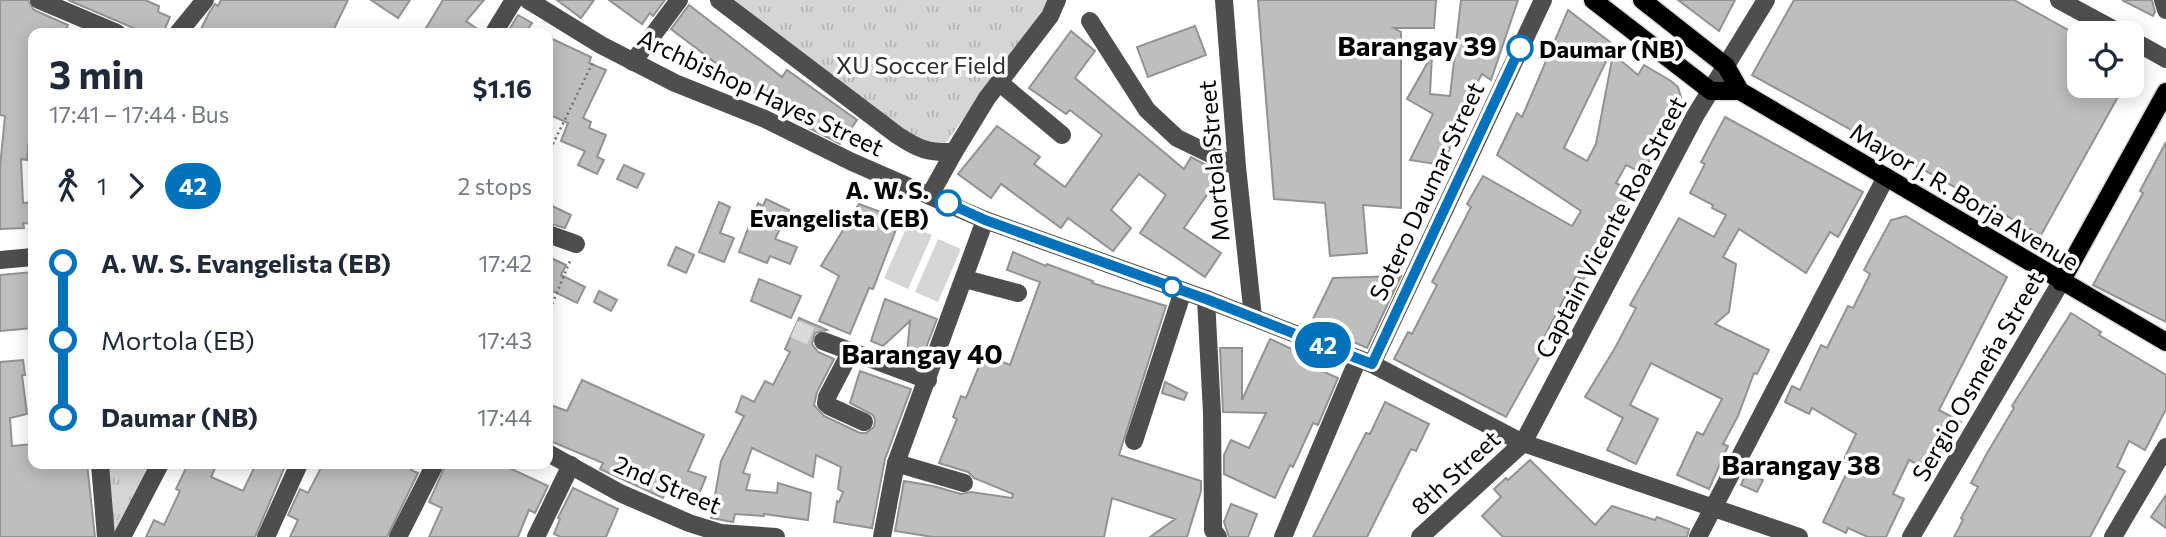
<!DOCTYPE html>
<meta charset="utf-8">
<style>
:root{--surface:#fff;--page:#f2f2f3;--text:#1f2937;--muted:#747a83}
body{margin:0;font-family:Commissioner,sans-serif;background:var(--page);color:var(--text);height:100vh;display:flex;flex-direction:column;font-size:26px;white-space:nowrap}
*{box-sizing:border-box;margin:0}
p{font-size:23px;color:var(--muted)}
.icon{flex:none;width:38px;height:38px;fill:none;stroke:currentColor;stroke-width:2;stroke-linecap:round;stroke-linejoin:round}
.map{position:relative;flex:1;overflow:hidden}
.panel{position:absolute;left:28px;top:28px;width:525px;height:441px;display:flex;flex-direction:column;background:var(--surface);border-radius:14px;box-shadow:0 4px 18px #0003}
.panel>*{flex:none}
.badge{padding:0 14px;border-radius:23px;font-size:24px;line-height:46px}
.tools{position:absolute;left:2067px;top:21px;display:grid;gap:14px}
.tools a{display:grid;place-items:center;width:77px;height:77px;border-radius:14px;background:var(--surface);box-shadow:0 4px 18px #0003;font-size:35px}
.map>.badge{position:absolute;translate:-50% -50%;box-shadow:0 0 0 4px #fff}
.legs{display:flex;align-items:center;gap:10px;height:77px;padding:0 21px;font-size:23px}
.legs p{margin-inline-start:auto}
.head{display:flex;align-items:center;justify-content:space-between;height:119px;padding:0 21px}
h1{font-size:38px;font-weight:700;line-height:52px}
ul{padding:0 21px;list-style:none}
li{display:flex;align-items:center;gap:24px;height:77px;font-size:26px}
li i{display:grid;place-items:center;width:10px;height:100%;margin:0 9px;background:currentColor}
li i::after{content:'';width:18px;height:18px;margin:-9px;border:5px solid;border-radius:50%;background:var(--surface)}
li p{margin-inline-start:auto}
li:first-child i{background:linear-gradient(#0000 50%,currentColor 0)}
li:last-child i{background:linear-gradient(currentColor 50%,#0000 0)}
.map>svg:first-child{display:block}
.park{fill:url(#park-tufts)}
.pitch{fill:#d5d5d5}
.building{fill:#bebebe;stroke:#929292;stroke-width:2}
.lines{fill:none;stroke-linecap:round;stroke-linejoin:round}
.minor-tunnel{stroke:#d9d9d9;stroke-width:18;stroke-dasharray:18 9;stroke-linecap:butt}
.major-casing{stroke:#dbdbdb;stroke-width:21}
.path{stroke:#707070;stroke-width:2.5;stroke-dasharray:2 3.5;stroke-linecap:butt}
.minor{stroke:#4e4e4e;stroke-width:18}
.major{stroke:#000;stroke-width:18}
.line-1-casing{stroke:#fff;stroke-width:16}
.line-1{stroke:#0072bc;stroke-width:10}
.stop-1-dot{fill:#fff;stroke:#0072bc;stroke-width:3.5}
.labels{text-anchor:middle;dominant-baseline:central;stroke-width:7;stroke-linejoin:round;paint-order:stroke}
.stop-label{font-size:24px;font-weight:bold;fill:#000;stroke:#fff;text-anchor:start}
.park-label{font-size:24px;fill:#2c2c2c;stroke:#fff}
.street-label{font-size:24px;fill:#000;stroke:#fff}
.quarter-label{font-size:28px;font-weight:bold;fill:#000;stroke:#fff}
</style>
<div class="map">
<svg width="2166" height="537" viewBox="0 0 2166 537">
<defs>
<pattern id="park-tufts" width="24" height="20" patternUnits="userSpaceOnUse" patternTransform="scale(1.75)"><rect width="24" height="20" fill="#d5d5d5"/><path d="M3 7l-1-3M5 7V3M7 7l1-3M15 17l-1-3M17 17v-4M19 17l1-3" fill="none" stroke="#b5b5b5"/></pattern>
</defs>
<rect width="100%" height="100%" fill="#fff"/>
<g class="park">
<path d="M728 0H1050L942 148 927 150Z"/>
<path d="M105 464H155L114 537Z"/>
</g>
<g class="pitch">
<path d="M908 224 932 235 908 289 884 278Z"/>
<path d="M938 239 961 249 938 302 915 292Z"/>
</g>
<g class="building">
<path d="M0 0H28L34 10 68 25 64 33H33V99L27 160 21 159 23 203 33 202V224L23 223 24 228 0 229V167L5 116 0 115Z"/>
<path d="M68 0H145L159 6 158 12 170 17 163 33H145Z"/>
<path d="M221 0H348L332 33H199L209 13 215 4 218 6Z"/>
<path d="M371 0H410L398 18Z"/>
<path d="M443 0H484L466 21 483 33H423Z"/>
<path d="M557 0H594L581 18Z"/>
<path d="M609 0H665L653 16 650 13 642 24Z"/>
<path d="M1258 0H1436L1434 28H1394L1401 32V208L1363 205 1367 253 1330 256 1325 203 1274 199Z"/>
<path d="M1461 0H1518L1491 80 1482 74 1446 138 1453 142 1442 165 1410 160 1433 114 1407 99 1432 55 1430 94 1450 96Z"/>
<path d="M1678 0H1735L1719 31Z"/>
<path d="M1794 0H2014L2079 36V86H2124L2041 235 1752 75Z"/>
<path d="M2122 0H2152L2155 12 2153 16Z"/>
<path d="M689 5 782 77 787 70 857 120 840 144 805 126 761 95 759 96 671 29Z"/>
<path d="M1568 10 1614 45 1564 148 1587 161 1596 144 1613 54 1638 75 1644 65 1671 81 1678 87 1681 97 1643 173 1626 165 1616 183 1631 191 1601 249 1603 250 1583 280 1576 276 1539 347 1544 349 1506 417 1394 359 1408 332 1412 334 1437 285 1432 282 1471 207 1467 204 1483 176 1572 226 1581 211 1497 155 1517 113 1522 117Z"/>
<path d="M518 15 532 23 525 33H507Z"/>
<path d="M1195 26 1206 55 1148 77 1137 47Z"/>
<path d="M1071 31 1095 51 1075 78 1184 169 1191 157 1222 173 1184 228 1221 253 1205 277 1140 233 1166 195 1139 174 1111 210 1131 228 1113 251 1068 218 1061 228 1001 184 991 198 958 174 997 126 1040 157 1034 164 1065 187 1102 135 1070 110 1066 114 1029 88Z"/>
<path d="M548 37 591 57 589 63 606 70 583 118 591 122 589 128 606 135 597 157 604 160 597 174 578 165 585 151 561 141 568 123 548 114Z"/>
<path d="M1725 117 1863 192 1838 237 1830 232 1806 273 1739 229 1723 257 1736 264 1729 312 1715 324 1769 350 1757 374 1754 373 1738 416 1723 444 1728 446 1709 489 1677 475 1697 432 1703 435 1722 399 1651 363 1630 405 1658 419 1636 464 1607 450 1623 418 1585 397 1615 348 1636 308 1630 305 1679 218 1714 237 1726 215 1712 208 1713 205 1690 193 1705 164 1701 162Z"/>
<path d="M2166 142V322L2093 285 2143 193 2140 191Z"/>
<path d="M624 165 644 174 637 188 617 179Z"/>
<path d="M766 199 789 210 775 239 797 247 790 264 770 256 767 263 739 252 758 203 763 206Z"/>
<path d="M719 202 730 207 720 233 734 238 724 262 699 252Z"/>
<path d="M548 204 571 215 565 228 548 223Z"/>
<path d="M859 204 900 219 873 289 869 288 850 334 819 321 839 276 821 266Z"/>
<path d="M1906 216 2007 277 1939 410 1961 422 1933 473 1909 460 1893 494 1904 499 1886 537H1868L1848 528 1846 533 1823 522 1851 464 1843 461 1856 434 1812 408 1809 414 1785 402 1792 386 1800 390 1821 345 1827 348 1848 306 1853 308 1870 274 1864 270 1891 220Z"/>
<path d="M676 247 694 255 686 273 668 265Z"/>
<path d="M1013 252 1046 266 1047 264 1093 281 1092 283 1166 306 1119 455 1201 481V491L1187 537H1150L1175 519 1112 498 1104 537H933L895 531 904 481 933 486 961 494 971 492 1012 498 1013 494 974 478 968 472 939 463 957 419 953 417 961 396 966 398 984 354 1010 365 1040 282 1007 270Z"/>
<path d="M551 258 566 265 561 275 585 287 577 303 553 291 548 303V266Z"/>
<path d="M33 272V328L0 331V275Z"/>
<path d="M1401 276 1367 348 1311 323 1333 278Z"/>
<path d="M759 279 801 296 791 318 751 301Z"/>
<path d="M599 291 617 300 611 311 594 302Z"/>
<path d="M885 299 937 319 921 361 907 354 910 321 883 346 871 341Z"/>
<path d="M2071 313 2101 332 2099 335 2166 375V409L2145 450 2129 441 2117 467 2125 471 2090 537H1954L1963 520 1961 518 1978 487 1971 483 1986 455 2014 408 2012 406Z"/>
<path d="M799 318 827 330 815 333 812 344 818 352 834 359 817 392 814 405 824 416 860 433H866L874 427 875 420 873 415 850 403 860 371 911 389 885 459 872 528 834 522 837 501 839 502 843 492 838 489 841 467 816 455 813 477 752 448 743 473 750 475 746 490 777 493 778 483 811 493 808 520 764 514V516L735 514 733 522 711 518 721 461 744 416 736 412 742 396 754 402 765 381 773 385 790 352 785 349Z"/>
<path d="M1270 339 1309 357 1306 364 1338 378 1318 425 1313 423 1293 467 1290 465 1275 498 1224 474V455L1231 440 1249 448 1266 413 1223 412 1220 348H1242V400Z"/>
<path d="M23 360 25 375H22L27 414 10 418 12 446 33 444V464H87L95 537H0V362Z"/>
<path d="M582 380 704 435 688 471 706 477 698 496 668 485 663 498 600 469 603 463 548 440V404L567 411Z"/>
<path d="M1165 382 1187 393 1184 400 1162 393Z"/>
<path d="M1385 402 1429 424 1416 451 1411 449 1367 537H1313L1366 433 1370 434Z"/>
<path d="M1530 460 1595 525 1612 506 1655 520 1657 517 1689 529 1687 537H1503L1482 516 1501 497 1494 489 1506 478 1508 480Z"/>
<path d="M188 464H217L211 477 243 491 256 464H286L255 537H146L154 520 164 525 180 491 176 489Z"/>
<path d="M323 464H414L411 470 418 473 387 537H290L298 520 288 515 300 489 308 493Z"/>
<path d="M446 464H501L548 486 535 513 529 510 518 537H429L442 508 429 502Z"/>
<path d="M1746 473 1763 480 1757 492 1741 485Z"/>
<path d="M573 488 618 509 606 537H561L554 534 560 519 558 518Z"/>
<path d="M2166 495V528L2151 517Z"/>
<path d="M1231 504 1257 514 1248 537H1229L1224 522Z"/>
</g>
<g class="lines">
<path class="minor-tunnel" d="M794 329 823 341"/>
<defs>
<g id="major">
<path d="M1593 0 1711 91H1740"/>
<path d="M1642 0 1726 66 1740 91 2166 342"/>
<path d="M2061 282 2166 92"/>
</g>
</defs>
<use href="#major" class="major-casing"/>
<g class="path">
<path d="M548 154 594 60"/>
<path d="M548 314 570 261"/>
</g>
<g class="minor">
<path d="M39 0 117 33"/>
<path d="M528 0 601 45 675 83 765 119 852 162 985 220 1206 299 1372 364 1523 443 1799 537"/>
<path d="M719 0 897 135C918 149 928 153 954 152L987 98 1050 16 1057 0"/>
<path d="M1224 0 1237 167 1253 317"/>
<path d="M2059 0 2120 33"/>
<path d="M2163 0 2166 10"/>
<path d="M1090 21 1147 110 1177 138 1237 167"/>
<path d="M495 31 514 0"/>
<path d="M178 33 205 0"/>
<path d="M2132 40 2166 59"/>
<path d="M633 62 679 0"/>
<path d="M1000 83 1062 135"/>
<path d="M930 195 954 152"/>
<path d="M548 234 576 244"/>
<path d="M0 260 33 257"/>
<path d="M965 279 1018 293"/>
<path d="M1206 299 1212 413 1213 521V530L1218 537"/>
<path d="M823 341 928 380"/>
<path d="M850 353 827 397 826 403 829 406 864 422"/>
<path d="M1372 364 1543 0"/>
<path d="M1134 441 1183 291"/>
<path d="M548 453 620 493 689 523 721 533 776 537"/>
<path d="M896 463 964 483"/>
<path d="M100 464 106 537"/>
<path d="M122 537 160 464"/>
<path d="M266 537 299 464"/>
<path d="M398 537 435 464"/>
<path d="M536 537 571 465"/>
<path d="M882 537 896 463 985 220"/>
<path d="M1283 537 1358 359"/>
<path d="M1420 537 1523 443 1695 116 1766 0"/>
<path d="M1698 537 1886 177"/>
<path d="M1911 537 2061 282"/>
<path d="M2113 537 2166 447"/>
</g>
<use href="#major" class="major"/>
</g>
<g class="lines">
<defs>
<path id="line-1" d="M948 203 985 220 1206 299 1372 364 1520 48"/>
</defs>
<use href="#line-1" class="line-1-casing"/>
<use href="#line-1" class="line-1"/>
</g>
<g class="stop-1-dot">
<circle cx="1520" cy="48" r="12"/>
<circle cx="948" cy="203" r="12"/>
<circle cx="1172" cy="287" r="9"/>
</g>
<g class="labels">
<g class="stop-label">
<text x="1539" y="48">Daumar (NB)</text>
<text x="929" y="189" text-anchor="end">A. W. S.<tspan x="929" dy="28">Evangelista (EB)</tspan></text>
</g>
<g class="park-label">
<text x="921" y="64">XU Soccer Field</text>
</g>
<g class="street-label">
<text transform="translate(761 92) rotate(25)">Archbishop Hayes Street</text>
<text transform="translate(1213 161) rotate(-95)">Mortola Street</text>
<text transform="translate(1426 191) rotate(-65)">Sotero Daumar Street</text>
<text transform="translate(1965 196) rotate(31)">Mayor J. R. Borja Avenue</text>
<text transform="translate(1610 227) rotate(-62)">Captain Vicente Roa Street</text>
<text transform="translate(1977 376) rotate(-60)">Sergio Osmeña Street</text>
<text transform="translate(1455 472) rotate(-43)">8th Street</text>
<text transform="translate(668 484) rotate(23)">2nd Street</text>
</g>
<g class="quarter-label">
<text x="1417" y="45">Barangay 39</text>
<text x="922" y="353">Barangay 40</text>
<text x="1801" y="464">Barangay 38</text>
</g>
</g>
</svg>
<div class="tools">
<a><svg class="icon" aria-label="locate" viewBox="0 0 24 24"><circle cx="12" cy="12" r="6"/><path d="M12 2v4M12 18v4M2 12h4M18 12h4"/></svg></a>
</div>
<b class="badge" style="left:1323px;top:345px;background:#0072bc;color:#fff">42</b>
<section class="panel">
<div class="head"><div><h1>3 min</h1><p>17:41 – 17:44 · Bus</p></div><b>$1.16</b></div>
<div class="legs"><svg class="icon" aria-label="walk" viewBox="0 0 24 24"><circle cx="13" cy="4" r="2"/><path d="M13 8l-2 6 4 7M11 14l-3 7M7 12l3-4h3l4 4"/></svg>1<svg class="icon" aria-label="forward" viewBox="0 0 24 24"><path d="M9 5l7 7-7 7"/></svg><b class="badge" style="background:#0072bc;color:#fff">42</b><p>2 stops</p></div>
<ul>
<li><i style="color:#0072bc"></i><b>A. W. S. Evangelista (EB)</b><p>17:42</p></li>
<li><i style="color:#0072bc"></i><span>Mortola (EB)</span><p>17:43</p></li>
<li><i style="color:#0072bc"></i><b>Daumar (NB)</b><p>17:44</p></li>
</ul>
</section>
</div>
